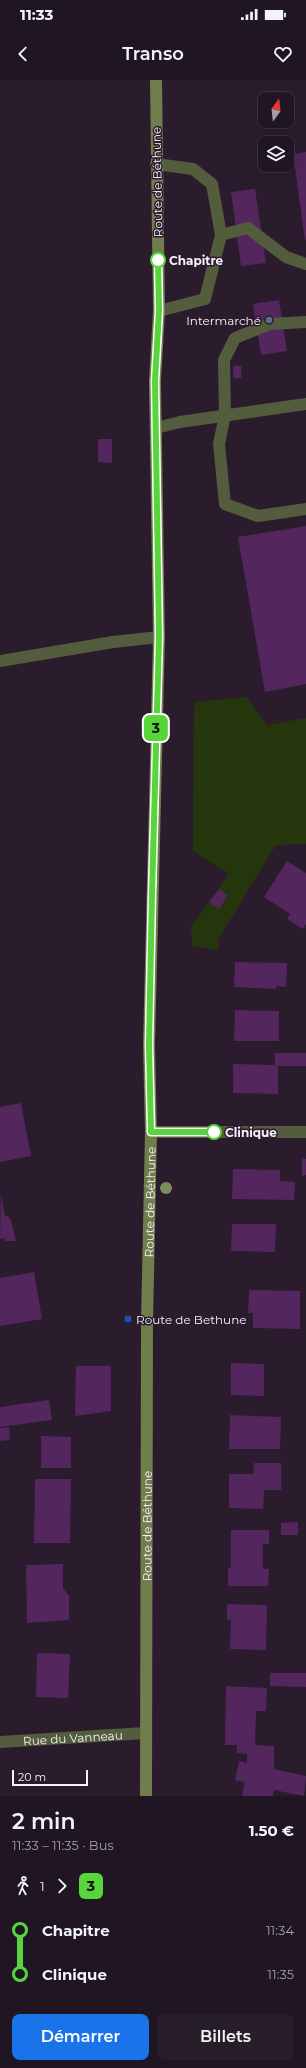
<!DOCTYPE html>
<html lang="fr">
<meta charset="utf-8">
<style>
:root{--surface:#201522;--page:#281e2a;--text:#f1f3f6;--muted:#a29fa5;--line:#3d3440;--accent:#1a73e8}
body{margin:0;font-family:Montserrat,sans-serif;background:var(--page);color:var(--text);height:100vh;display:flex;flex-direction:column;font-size:15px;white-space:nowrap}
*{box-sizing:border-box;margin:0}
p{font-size:13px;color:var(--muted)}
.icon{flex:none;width:22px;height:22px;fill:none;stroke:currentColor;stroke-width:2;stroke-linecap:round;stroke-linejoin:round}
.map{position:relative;height:1716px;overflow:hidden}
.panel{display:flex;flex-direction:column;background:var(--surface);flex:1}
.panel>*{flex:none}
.badge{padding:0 8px;border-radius:6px;font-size:14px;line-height:26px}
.needle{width:26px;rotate:15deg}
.tools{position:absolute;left:258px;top:12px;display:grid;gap:8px}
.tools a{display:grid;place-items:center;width:36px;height:36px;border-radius:8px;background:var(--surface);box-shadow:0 4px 16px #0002,0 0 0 1px var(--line);font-size:20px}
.scale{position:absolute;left:12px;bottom:10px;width:76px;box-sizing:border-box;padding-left:4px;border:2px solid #f9f0fc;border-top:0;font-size:11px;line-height:14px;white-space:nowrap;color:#f9f0fc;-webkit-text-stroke:3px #2a1c2d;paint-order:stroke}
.map>.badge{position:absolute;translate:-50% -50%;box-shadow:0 0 0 2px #fff}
.legs{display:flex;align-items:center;gap:6px;height:44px;padding:0 12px;font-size:13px}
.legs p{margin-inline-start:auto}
.summary{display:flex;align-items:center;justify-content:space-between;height:68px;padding:0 12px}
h1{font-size:22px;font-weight:600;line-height:30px}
.button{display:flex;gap:8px;margin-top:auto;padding:8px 12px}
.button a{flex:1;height:46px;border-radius:8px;background:var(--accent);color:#fff;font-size:16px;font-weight:600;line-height:46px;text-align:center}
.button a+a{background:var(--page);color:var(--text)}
ul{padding:0 12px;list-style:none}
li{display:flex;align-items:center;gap:14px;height:44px;font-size:15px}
li i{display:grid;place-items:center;width:6px;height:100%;margin:0 5px;background:currentColor}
li i::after{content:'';width:10px;height:10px;margin:-5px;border:3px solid;border-radius:50%;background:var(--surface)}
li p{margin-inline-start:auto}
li:first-child i{background:linear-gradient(#0000 50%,currentColor 0)}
li:last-child i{background:linear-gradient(currentColor 50%,#0000 0)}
.status{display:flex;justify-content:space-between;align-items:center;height:28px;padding:0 20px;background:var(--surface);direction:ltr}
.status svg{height:11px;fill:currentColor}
header{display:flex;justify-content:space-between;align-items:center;height:52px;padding:0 12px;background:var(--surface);font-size:18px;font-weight:600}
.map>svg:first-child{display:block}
.green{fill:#25360d}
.building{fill:#53265e}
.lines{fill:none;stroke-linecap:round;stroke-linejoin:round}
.lane{stroke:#545c3e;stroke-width:12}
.street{stroke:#545c3e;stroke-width:12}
.secondary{stroke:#707d4c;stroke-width:12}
.tree{fill:#7a8d5e}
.line-1-casing{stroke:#fff;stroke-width:9}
.line-1{stroke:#57d53b;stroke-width:6}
.stop-1-dot{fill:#fff;stroke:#57d53b;stroke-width:2}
.service-dot{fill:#5c6f8a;stroke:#2a1c2d;stroke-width:1.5}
.transit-dot{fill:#1a4fb4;stroke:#2a1c2d;stroke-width:1.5}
.labels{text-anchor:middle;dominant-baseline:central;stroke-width:3;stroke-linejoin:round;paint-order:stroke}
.street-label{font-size:12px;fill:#f9f0fc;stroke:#2a1c2d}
.stop-label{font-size:12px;font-weight:bold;fill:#f9f0fc;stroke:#2a1c2d;text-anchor:start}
.poi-label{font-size:12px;fill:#f9f0fc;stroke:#2a1c2d;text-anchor:end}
</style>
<div class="status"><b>11:33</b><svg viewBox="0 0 49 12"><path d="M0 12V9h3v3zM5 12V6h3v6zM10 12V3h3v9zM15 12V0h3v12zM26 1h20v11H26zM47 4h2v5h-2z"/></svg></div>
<header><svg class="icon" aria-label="back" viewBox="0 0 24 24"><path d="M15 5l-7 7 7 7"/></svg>Transo<svg class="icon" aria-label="heart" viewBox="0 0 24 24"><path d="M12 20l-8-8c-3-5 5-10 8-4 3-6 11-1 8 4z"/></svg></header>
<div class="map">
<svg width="306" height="1716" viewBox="0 0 306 1716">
<rect width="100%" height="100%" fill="#2a1c2d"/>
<path class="green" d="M246 617 267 645 306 638V764L276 765 219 858 218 870 192 866 191 846 229 794 193 771 194 622Z"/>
<g class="building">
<path d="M306 72V160H305L293 74Z"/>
<path d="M255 109 266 183 241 186 231 112Z"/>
<path d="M279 220 287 271 261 275 253 224Z"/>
<rect x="233" y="286" width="8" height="12"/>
<path d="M98 359H112V383L98 382Z"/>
<path d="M306 446V604L265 612 238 457Z"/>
<path d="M287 781 306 793V844L303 849 287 839 290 834 264 817Z"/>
<path d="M219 809 228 815 219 829 209 822Z"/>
<path d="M235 882 287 883 286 907 276 906V909L234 907Z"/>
<path d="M235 930 279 931V961H234Z"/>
<path d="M275 973H306V986H278V1014L233 1013V984L275 985Z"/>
<path d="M21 1023 31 1076 0 1082V1027Z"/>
<path d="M302 1078 306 1079V1095L302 1096Z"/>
<path d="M233 1089 280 1090V1101L295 1102 294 1120 232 1119Z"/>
<path d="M1 1113 5 1136H8L11 1140 16 1161H5L4 1158 0 1159Z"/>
<path d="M232 1144H276L275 1172 231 1171Z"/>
<path d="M34 1192 42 1239 0 1246V1198Z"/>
<path d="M249 1210 300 1211V1249L253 1248V1233H248Z"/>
<path d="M231 1283 264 1284V1316L231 1315Z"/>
<path d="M76 1286H111V1331L75 1336Z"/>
<path d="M49 1320 52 1340 0 1347V1327Z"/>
<path d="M230 1335 281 1337 280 1369H229Z"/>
<path d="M9 1347 10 1360 0 1361V1348Z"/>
<path d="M41 1356 71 1357V1388H41Z"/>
<path d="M254 1383H281V1410H264L263 1429 229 1428V1394H253Z"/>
<path d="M35 1399H71L70 1463H34Z"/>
<path d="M298 1442V1455H281V1443Z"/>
<path d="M231 1450H269V1464H263V1489H269L268 1506H228V1488H231Z"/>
<path d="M63 1484V1508L69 1516V1540L27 1543 26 1485Z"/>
<path d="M227 1524 267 1525 266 1570 230 1569 231 1540H227Z"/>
<path d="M37 1573 70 1574 68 1618 36 1617Z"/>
<path d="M270 1593H306V1607L270 1606Z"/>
<path d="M226 1606 267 1608 266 1631H256L255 1665 274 1666V1689L306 1696 304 1716 274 1710 273 1716H242L245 1702 235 1700 239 1681 247 1683V1674L237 1673V1665H225Z"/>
</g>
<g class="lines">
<g class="lane">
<path d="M156 84 193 89 212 104 221 155 205 219 159 231"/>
<path d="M221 155 248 148 286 177 306 184"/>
<path d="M306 242 270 244 235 258 224 280 225 335 219 364 225 424 258 436 306 429"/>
<path d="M156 348 180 342 306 324"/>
<path d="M0 581 113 562 159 557"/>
</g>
<g class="street">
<path d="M151 1052H306"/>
<path id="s1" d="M0 1662 145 1653"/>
</g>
<path class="secondary" id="s2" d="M146 1716 147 1242 151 1052 149 965 159 557 155 301 159 231 156 0"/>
</g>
<circle class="tree" cx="166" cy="1108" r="6"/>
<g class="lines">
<defs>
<path id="line-1" d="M158 180 159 231 155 301 159 557 152 815 149 965 151 1052H214"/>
</defs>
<use href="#line-1" class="line-1-casing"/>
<use href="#line-1" class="line-1"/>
</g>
<g class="stop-1-dot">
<circle cx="158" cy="180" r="7"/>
<circle cx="214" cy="1052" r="7"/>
</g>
<circle class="service-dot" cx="269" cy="240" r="4"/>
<rect class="transit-dot" x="124" y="1235" width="8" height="8" rx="2"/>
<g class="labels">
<g class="street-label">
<text transform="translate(157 102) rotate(-91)">Route de Béthune</text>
<text stroke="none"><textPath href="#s2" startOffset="594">Route de Béthune</textPath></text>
<text stroke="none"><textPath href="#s2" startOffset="270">Route de Béthune</textPath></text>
<text stroke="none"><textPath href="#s1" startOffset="73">Rue du Vanneau</textPath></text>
</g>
<g class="stop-label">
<text x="169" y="180">Chapitre</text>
<text x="225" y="1052">Clinique</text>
</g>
<g class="poi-label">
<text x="261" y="240">Intermarché</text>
<text x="136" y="1239" text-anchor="start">Route de Bethune</text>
</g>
</g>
</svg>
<div class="tools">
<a><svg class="needle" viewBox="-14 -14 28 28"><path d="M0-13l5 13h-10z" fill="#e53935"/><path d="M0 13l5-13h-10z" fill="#a29fa5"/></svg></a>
<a><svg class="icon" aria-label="layers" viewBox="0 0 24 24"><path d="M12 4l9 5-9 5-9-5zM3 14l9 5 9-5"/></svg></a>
</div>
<div class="scale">20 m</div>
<b class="badge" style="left:156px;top:648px;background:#57d53b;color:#111">3</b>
</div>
<section class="panel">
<div class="summary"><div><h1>2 min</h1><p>11:33 – 11:35 · Bus</p></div><b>1.50 €</b></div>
<div class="legs"><svg class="icon" aria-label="walk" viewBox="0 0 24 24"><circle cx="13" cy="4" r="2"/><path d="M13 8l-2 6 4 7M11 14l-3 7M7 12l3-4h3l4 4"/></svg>1<svg class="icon" aria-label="forward" viewBox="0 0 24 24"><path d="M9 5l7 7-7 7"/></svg><b class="badge" style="background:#57d53b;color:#111">3</b></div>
<ul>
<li><i style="color:#57d53b"></i><b>Chapitre</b><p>11:34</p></li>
<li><i style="color:#57d53b"></i><b>Clinique</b><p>11:35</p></li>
</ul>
<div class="button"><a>Démarrer</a><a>Billets</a></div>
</section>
